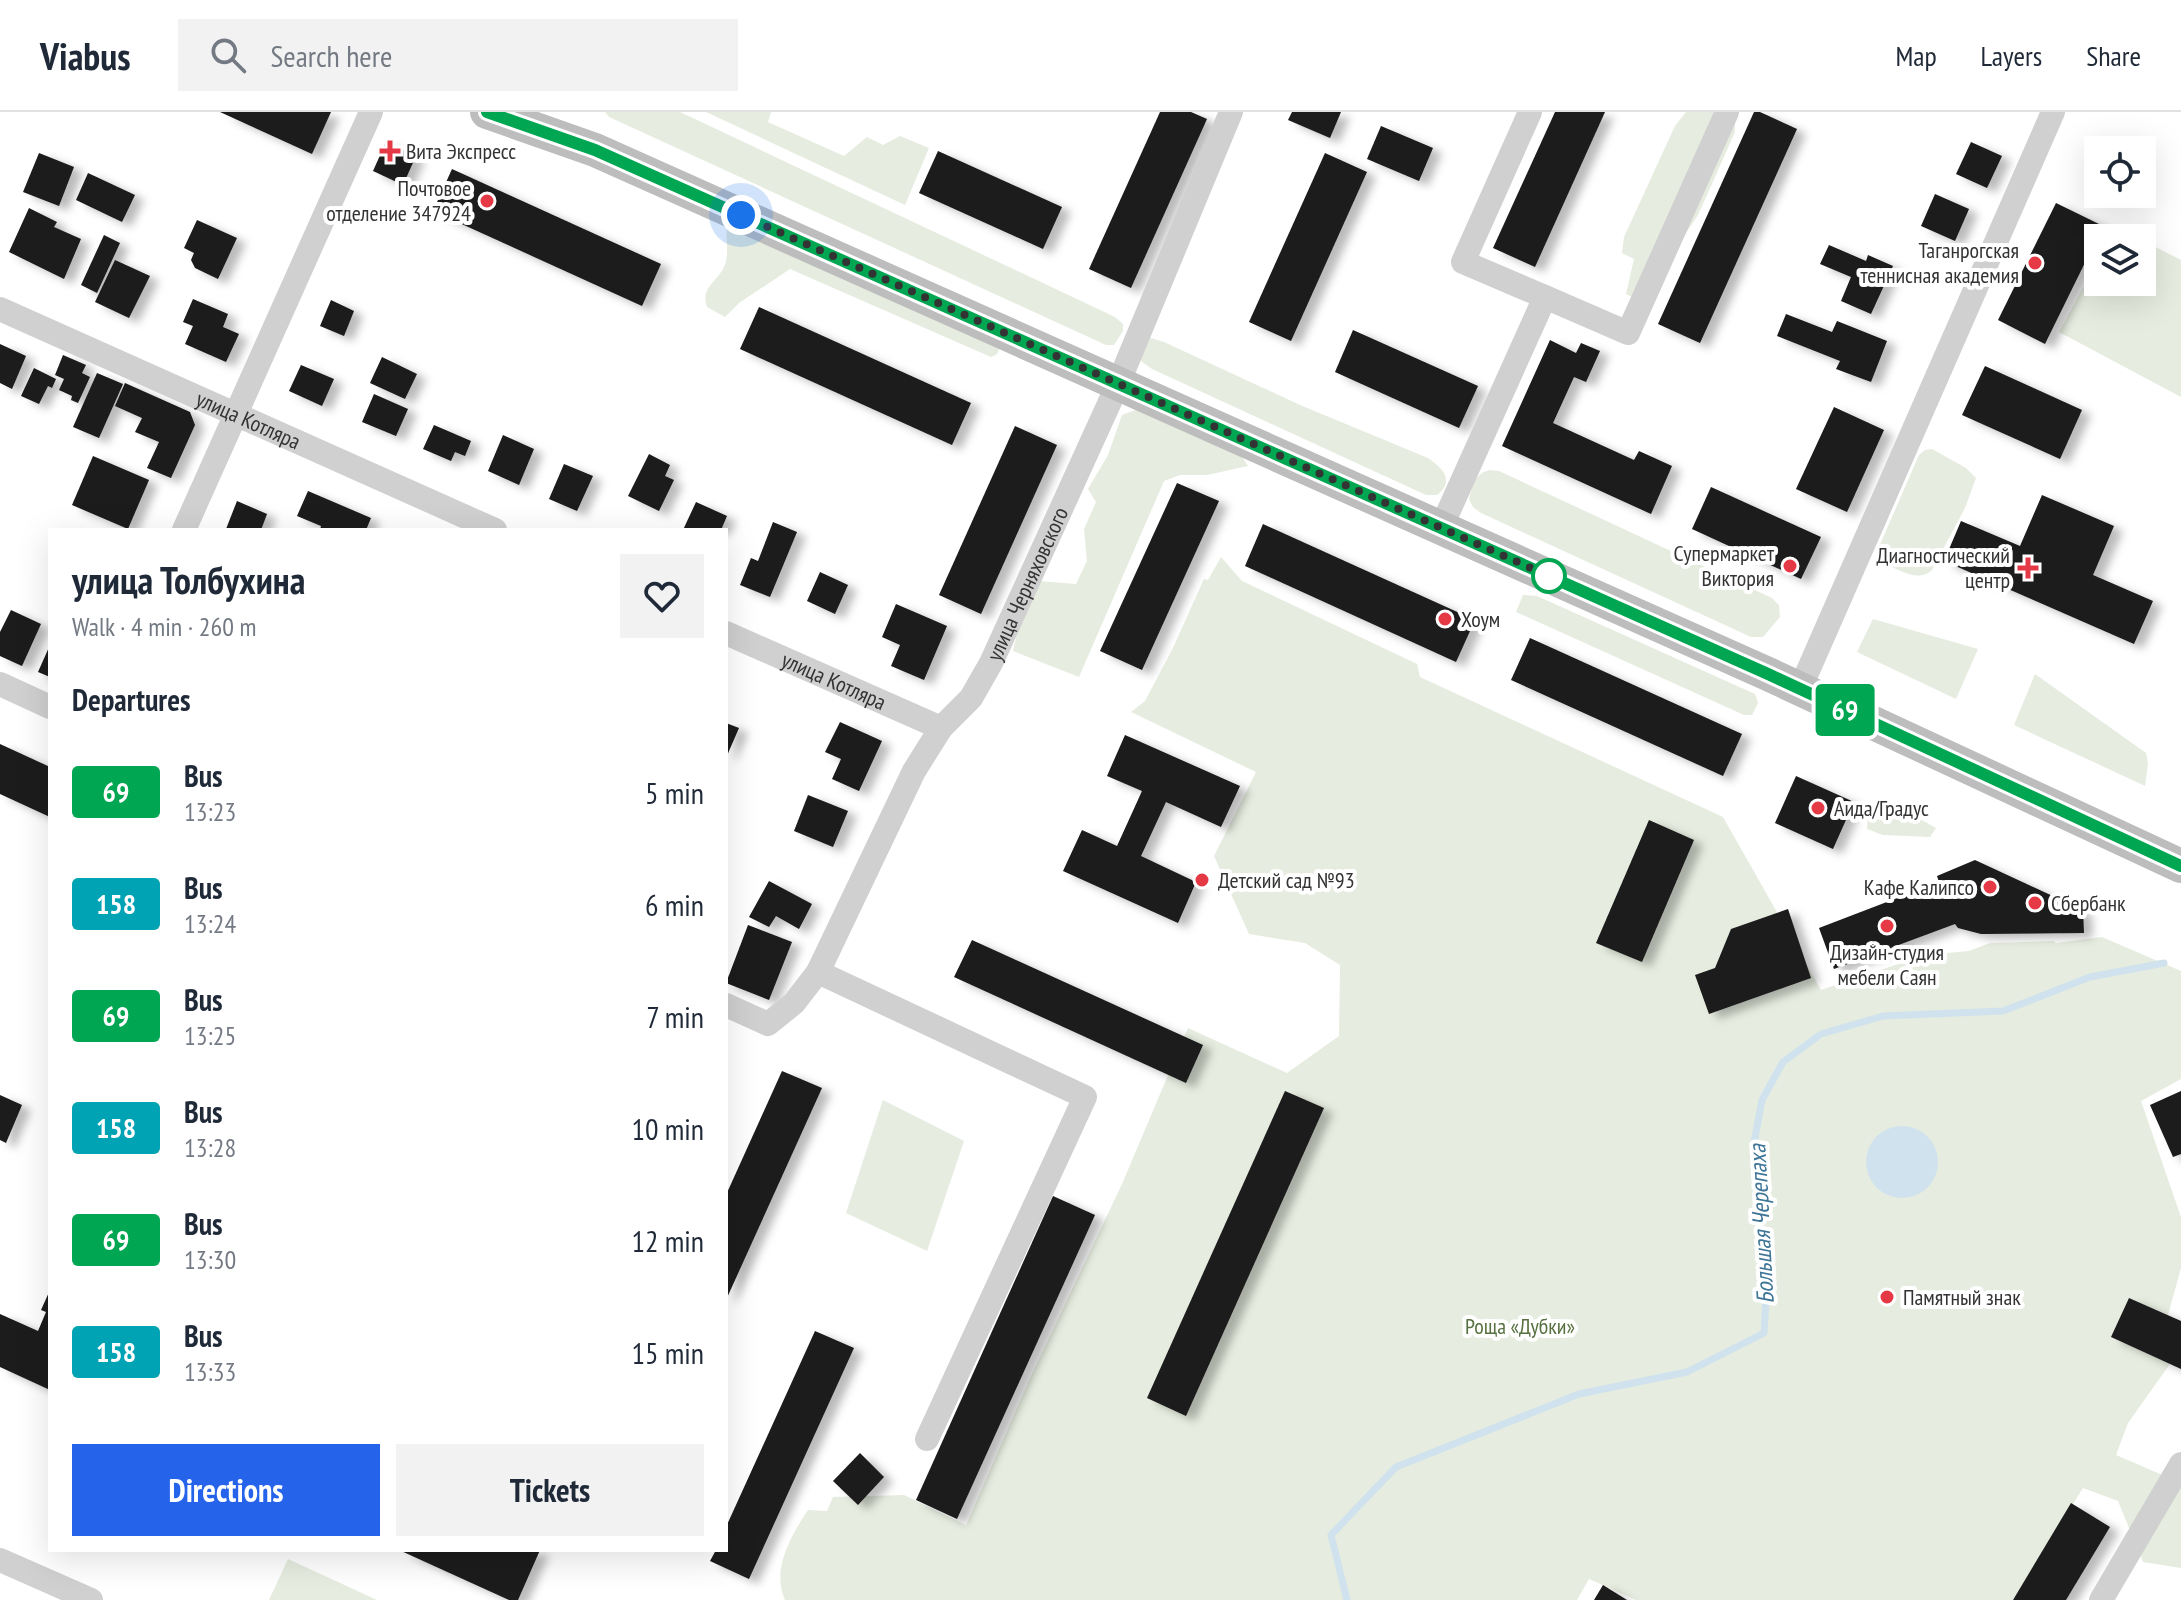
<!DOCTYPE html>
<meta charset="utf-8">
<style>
:root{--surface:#fff;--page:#f2f2f3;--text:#1f2937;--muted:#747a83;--line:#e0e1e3;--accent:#2563eb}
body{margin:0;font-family:"PT Sans Narrow",sans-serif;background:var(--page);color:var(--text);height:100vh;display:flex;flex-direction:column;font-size:30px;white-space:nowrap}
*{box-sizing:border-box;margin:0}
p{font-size:26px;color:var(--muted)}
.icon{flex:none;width:44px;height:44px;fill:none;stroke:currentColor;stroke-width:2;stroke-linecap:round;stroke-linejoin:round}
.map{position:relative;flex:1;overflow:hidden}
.drawer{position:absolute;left:48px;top:416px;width:680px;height:1024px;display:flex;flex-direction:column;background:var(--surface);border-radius:0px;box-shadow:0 8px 32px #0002}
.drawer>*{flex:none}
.badge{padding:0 16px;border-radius:6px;font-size:28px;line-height:52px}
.controls{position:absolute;left:2084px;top:24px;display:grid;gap:16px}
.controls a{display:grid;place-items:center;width:72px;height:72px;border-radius:0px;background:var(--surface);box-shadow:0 8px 32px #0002;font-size:40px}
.you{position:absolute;width:40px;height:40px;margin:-20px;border:6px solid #fff;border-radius:50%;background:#1a73e8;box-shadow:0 0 0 12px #1a73e833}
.map>.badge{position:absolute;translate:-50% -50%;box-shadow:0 0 0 4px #fff}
h2{padding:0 24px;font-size:30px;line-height:72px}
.round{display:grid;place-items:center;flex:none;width:84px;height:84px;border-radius:0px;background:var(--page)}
.headline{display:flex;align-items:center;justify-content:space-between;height:136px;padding:0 24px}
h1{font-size:38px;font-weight:600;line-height:60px}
.action{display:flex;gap:16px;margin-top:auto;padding:16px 24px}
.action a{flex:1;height:92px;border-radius:0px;background:var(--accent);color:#fff;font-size:32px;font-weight:600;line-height:92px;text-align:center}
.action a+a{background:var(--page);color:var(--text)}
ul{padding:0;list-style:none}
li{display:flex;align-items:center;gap:24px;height:112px;padding:0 24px}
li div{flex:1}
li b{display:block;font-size:30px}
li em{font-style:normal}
li .badge{min-width:88px;font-weight:700;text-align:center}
header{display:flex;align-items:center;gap:48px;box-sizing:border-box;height:112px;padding:0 40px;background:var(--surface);border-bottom:2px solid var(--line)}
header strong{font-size:38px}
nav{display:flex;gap:44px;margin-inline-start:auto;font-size:28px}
.search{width:560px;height:72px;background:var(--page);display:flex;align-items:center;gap:20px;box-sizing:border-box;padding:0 28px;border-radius:0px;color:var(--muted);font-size:30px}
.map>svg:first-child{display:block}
.green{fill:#e6ecdf}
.water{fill:#cfe2ee}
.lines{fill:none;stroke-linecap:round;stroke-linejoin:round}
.stream{stroke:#cfe2ee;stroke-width:7}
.building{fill:#1a1a1a;filter:url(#shadow)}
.street{stroke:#d0d0d0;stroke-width:24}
.secondary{stroke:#bdbdbd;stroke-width:34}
.line-casing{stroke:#fff;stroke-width:18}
.line{stroke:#00a651;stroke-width:12}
.walk{stroke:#333;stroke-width:8;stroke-dasharray:0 14.4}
.poi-dot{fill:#e63946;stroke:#fff;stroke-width:3}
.stop-dot{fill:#fff;stroke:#00a651;stroke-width:4}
.labels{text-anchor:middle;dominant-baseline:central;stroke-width:8;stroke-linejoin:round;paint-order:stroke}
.poi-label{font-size:22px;fill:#333;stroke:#fff;text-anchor:start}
.street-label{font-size:22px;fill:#333;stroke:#fff}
.park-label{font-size:22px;fill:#56703f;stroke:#fff}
.water-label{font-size:24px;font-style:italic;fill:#3f7597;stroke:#fff}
</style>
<header>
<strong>Viabus</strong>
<div class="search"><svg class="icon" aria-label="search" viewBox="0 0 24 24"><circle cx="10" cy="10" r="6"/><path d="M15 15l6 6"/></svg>Search here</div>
<nav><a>Map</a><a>Layers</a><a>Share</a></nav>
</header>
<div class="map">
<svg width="2181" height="1488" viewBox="0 0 2181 1488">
<defs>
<filter id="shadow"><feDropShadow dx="9" dy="5" stdDeviation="4" flood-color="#0004"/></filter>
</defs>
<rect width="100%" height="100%" fill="#fff"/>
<g class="green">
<path d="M605 0H680L1115 205 1123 212V219L1114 233H1106L609 5Z"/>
<path d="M706 0H771L768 10 844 44 867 25 883 33 900 24 929 36 905 93Z"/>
<path d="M1686 0H1734L1735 20 1698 103 1686 121 1648 193 1626 182 1634 147 1622 141 1624 125 1675 14Z"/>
<path d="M727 114 1001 233 997 242 991 245 790 157 739 191 725 205 707 195C700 176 717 170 724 155 730 143 725 127 727 114Z"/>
<path d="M2142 128 2181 148V285L2059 220 2098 148V170H2142Z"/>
<path d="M1151 226 1164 230 1300 293 1428 346C1443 356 1455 369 1437 383H1426L1152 257 1141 249 1139 243 1144 231Z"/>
<path d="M1138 297 1239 340 1248 354 1207 363H1180L1164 369 1079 565 1013 539 1018 518 1039 469 1076 472 1087 449 1084 417 1096 390 1088 377 1108 343 1122 303Z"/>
<path d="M1932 337 1966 356 1976 366 1965 396 1932 458C1919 471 1898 458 1883 450L1878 437 1919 343 1925 338Z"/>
<path d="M1490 358 1499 359 1772 486 1779 493 1780 505 1763 525H1751L1481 401 1473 395 1469 387C1473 373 1475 361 1490 358Z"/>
<path d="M1221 445 1242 469 1417 552 1420 565 1723 705 1821 878 1925 843 1969 839 1990 831 2054 829 2056 831 2102 825 2181 859V967L2141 989 2181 1105V1156L2168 1203 2129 1186 2111 1225 2170 1252 2128 1311 2116 1343 2181 1371V1456L2143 1450 2118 1389 2083 1376 2013 1488H1636L1589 1467 1577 1488H785C771 1457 791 1424 808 1398L827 1399 833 1385 904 1383 966 1413 1030 1266 1122 1072 1188 916 1287 961 1339 924 1340 853 1305 831 1249 822 1214 744 1256 660 1131 600 1145 589 1173 536 1204 467 1208 468Z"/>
<path d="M1523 483 1537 484 1755 582 1758 591 1752 603H1744L1516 500Z"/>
<path d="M1873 507 1978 537 1956 587 1857 540Z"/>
<path d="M2035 562 2146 641 2148 652 2145 674 2014 613Z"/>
<path d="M1873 690 1893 692 1936 716 1930 725 1883 723 1867 717 1868 700Z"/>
<path d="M883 988 964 1029 927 1139 846 1101Z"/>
<path d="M288 1447 377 1488H269Z"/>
</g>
<circle class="water" cx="1902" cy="1050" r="36"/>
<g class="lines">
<path class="stream" d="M1347 1488 1331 1423 1396 1355 1579 1282 1687 1260 1764 1221 1767 1171 1761 1128 1754 1031 1762 988 1783 950 1821 922 1883 904 2003 899 2090 865 2164 851"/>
</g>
<g class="building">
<path d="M220 0H331L312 42Z"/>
<path d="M1160 0H1191L1207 7 1131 176 1089 157Z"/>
<path d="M1292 0H1341L1330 26 1288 8Z"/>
<path d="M1555 0H1605L1535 155 1493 136Z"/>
<path d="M1754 0H1760L1797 17 1700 231 1658 212Z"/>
<path d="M1381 14 1433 36 1419 69 1367 47Z"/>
<path d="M386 30 416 44 403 73 373 59Z"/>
<path d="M1971 30 2002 44 1987 76 1956 62Z"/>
<path d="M938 39 1062 95 1043 137 919 81Z"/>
<path d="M39 41 74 55 59 94 23 80Z"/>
<path d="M1325 41 1367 60 1291 229 1249 210Z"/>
<path d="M452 57 661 152 642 194 433 99Z"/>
<path d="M88 61 135 83 122 110 76 88Z"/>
<path d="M1935 82 1969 97 1955 129 1921 114Z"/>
<path d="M2056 91 2103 114 2045 232 1998 208Z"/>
<path d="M29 96 57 110 54 115 81 127 64 167 9 140Z"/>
<path d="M197 108 237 126 218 167 195 156 191 148 194 141 184 136Z"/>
<path d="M104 123 120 131 97 181 81 173Z"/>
<path d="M1829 133 1866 149 1868 143 1893 154 1871 202 1841 189 1851 165 1820 152Z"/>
<path d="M115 148 150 164 129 206 95 190Z"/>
<path d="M193 187 228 202 223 215 239 222 226 250 185 232 193 214 183 210Z"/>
<path d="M331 188 354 199 344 224 320 214Z"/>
<path d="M759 195 971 291 952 333 740 237Z"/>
<path d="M1786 202 1832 220 1837 209 1887 229 1871 270 1836 257 1840 249 1777 224Z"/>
<path d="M1353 218 1478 274 1459 316 1335 260Z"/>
<path d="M1550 228 1576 241 1581 231 1600 239 1586 270 1574 265 1553 311 1634 348 1639 339 1672 354 1651 402 1502 334Z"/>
<path d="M0 232 26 244 12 277 0 271Z"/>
<path d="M63 243 86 253 82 261 90 265 78 291 71 288 72 284 59 278 64 267 55 263Z"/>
<path d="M382 245 417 262 405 287 370 271Z"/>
<path d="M301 253 334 267 322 294 289 279Z"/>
<path d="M1985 254 2082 298 2060 347 1962 303Z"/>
<path d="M34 256 56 267 52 276 48 274 39 292 21 284Z"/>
<path d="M97 261 123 272 99 326 73 315Z"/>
<path d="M125 271 190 300 195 313 171 366 147 356 159 330 135 320 142 306 115 294Z"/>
<path d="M374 282 408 297 396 324 362 310Z"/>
<path d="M1834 295 1884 318 1847 400 1796 377Z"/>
<path d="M434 313 471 329 465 344 455 340 451 349 423 337Z"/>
<path d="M1015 314 1057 333 981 502 939 483Z"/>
<path d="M503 323 534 337 519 373 488 359Z"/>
<path d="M649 342 670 353 665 364 674 368 659 399 628 384Z"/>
<path d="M93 344 149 368 128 417 72 393Z"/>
<path d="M564 352 593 364 577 399 549 387Z"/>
<path d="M1177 371 1219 389 1142 558 1100 539Z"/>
<path d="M1711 375 1821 425 1801 467 1692 417Z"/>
<path d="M308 379 371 406 366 418H320L321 414 297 404Z"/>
<path d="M2042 383 2114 414 2093 463 2153 489 2134 532 1944 449 1961 409 2020 434Z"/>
<path d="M237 389 267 402 261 418 226 417Z"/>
<path d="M696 390 727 404 721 418H683Z"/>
<path d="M773 410 797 420 770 485 740 473 751 446 758 449Z"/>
<path d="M1263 412 1475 508 1456 550 1245 454Z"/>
<path d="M820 460 848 473 835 502 807 489Z"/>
<path d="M896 492 947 514 924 568 891 554 900 533 882 525Z"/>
<path d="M11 498 41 512 22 554 0 544V520Z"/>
<path d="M1530 526 1742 622 1723 664 1511 568Z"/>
<path d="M50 533V565L38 560Z"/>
<path d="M840 610 882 629 859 679 832 667 841 647 825 640Z"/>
<path d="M726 611 739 616 726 646Z"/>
<path d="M1125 623 1240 674 1221 715 1166 690 1141 744 1196 770 1178 811 1063 759 1082 718 1117 734 1142 679 1107 664Z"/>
<path d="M0 632 50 655V705L0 682Z"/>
<path d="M1796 664 1854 690 1833 737 1775 711Z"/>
<path d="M808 683 848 699 833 735 794 719Z"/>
<path d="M1649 708 1694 728 1642 850 1596 831Z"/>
<path d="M1975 748 2083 798 2084 821 1981 822 1958 816 1955 812 1834 857 1819 816 1939 770 1937 764Z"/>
<path d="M769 769 812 792 799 817 776 804 769 815 749 805Z"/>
<path d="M1788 797 1811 866 1709 902 1695 863 1715 856 1731 817Z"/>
<path d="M748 813 792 830 769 888 726 871Z"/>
<path d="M972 828 1203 933 1186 971 954 865Z"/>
<path d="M782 959 822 976 726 1188V1083Z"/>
<path d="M1285 979 1324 996 1186 1304 1147 1286Z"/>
<path d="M2181 979V1042L2173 1045 2150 993Z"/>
<path d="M0 983 22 993 6 1031 0 1028Z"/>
<path d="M1053 1084 1095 1103 957 1407 916 1388Z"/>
<path d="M50 1178V1278L0 1255V1202L38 1219 46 1200 41 1198Z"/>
<path d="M2129 1186 2181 1209V1257L2111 1225Z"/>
<path d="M815 1219 854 1236 749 1467 710 1449 716 1438H726V1415Z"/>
<path d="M860 1341 884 1365 858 1393 833 1369Z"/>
<path d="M2071 1391 2110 1415 2066 1488H2013Z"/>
<path d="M399 1438H540L518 1488H509Z"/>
<path d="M1603 1473 1627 1488H1594Z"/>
</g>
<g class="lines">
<g class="street">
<path d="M1545 185 1628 221 1727 0"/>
<path id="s1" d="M0 197 495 418"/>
<path d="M1441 416 1545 185 1463 150 1530 0"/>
<path d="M184 418 371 0"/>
<path id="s2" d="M726 521 941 616"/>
<path d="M0 572 50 595"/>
<path d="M1800 577 2053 0"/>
<path d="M818 860 1085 985 927 1327"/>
<path id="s3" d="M726 893 768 912 794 891 818 860 914 659 941 616 971 586 991 551 1118 272 1231 0"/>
<path d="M0 1448 91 1488"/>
<path d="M2101 1488 2181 1352"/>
</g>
<path class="secondary" d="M487 0 595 38 1768 562 2181 754"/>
</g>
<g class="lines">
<defs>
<path id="line" d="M487 0 595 38 624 51 1768 562 2181 754"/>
</defs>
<use href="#line" class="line-casing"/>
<use href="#line" class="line"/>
<path class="walk" d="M741 103 1549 464"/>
</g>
<g class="poi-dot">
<path d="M386 27h8v8h8v8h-8v8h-8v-8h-8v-8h8z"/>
<circle cx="487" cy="89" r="8"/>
<circle cx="2035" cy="151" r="8"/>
<circle cx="1790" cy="454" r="8"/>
<path d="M2024 444h8v8h8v8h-8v8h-8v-8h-8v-8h8z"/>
<circle cx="1445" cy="507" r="8"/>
<circle cx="1818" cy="696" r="8"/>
<circle cx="1202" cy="768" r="8"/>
<circle cx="1990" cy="775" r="8"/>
<circle cx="2035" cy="791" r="8"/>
<circle cx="1887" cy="814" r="8"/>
<circle cx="1887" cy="1185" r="8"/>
</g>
<circle class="stop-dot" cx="1549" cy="464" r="16"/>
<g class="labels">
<g class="poi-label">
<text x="406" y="39">Вита Экспресс</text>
<text x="471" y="76" text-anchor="end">Почтовое<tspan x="471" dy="25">отделение 347924</tspan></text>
<text x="2019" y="138" text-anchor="end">Таганрогская<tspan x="2019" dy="25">теннисная академия</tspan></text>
<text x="1774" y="441" text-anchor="end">Супермаркет<tspan x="1774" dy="25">Виктория</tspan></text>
<text x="2010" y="443" text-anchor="end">Диагностический<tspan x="2010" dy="25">центр</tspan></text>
<text x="1461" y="507">Хоум</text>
<text x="1834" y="696">Аида/Градус</text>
<text x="1218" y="768">Детский сад №93</text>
<text x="1974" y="775" text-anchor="end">Кафе Калипсо</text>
<text x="2051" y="791">Сбербанк</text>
<text x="1887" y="840" text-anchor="middle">Дизайн-студия<tspan x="1887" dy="25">мебели Саян</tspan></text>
<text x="1903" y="1185">Памятный знак</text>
</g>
<g class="street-label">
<text stroke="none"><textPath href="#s1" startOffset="272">улица Котляра</textPath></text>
<text stroke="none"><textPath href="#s3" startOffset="562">улица Черняховского</textPath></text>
<text stroke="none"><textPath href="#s2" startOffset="118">улица Котляра</textPath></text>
</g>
<g class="park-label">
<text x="1520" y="1214">Роща «Дубки»</text>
</g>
<g class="water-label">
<text transform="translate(1761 1112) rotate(-93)">Большая Черепаха</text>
</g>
</g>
</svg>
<div class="controls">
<a><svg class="icon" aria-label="locate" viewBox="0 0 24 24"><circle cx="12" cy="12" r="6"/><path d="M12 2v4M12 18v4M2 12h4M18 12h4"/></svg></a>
<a><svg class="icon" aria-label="layers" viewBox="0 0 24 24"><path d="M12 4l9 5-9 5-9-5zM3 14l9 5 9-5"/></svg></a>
</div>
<div class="you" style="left:741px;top:103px"></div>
<b class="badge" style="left:1845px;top:598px;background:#00a651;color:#fff">69</b>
<section class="drawer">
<div class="headline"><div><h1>улица Толбухина</h1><p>Walk · 4 min · 260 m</p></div><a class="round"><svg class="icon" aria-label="heart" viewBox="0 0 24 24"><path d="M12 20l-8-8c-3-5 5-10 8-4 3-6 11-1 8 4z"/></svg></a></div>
<h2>Departures</h2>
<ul>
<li><span class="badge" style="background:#00a651;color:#fff">69</span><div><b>Bus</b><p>13:23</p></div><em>5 min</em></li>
<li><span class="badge" style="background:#00a3b4;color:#fff">158</span><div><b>Bus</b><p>13:24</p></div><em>6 min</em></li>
<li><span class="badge" style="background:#00a651;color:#fff">69</span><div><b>Bus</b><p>13:25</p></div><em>7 min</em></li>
<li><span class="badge" style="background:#00a3b4;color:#fff">158</span><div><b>Bus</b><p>13:28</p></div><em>10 min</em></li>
<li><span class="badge" style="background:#00a651;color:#fff">69</span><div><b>Bus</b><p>13:30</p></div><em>12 min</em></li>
<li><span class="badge" style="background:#00a3b4;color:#fff">158</span><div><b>Bus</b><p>13:33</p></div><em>15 min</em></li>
</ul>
<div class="action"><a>Directions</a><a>Tickets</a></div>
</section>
</div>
